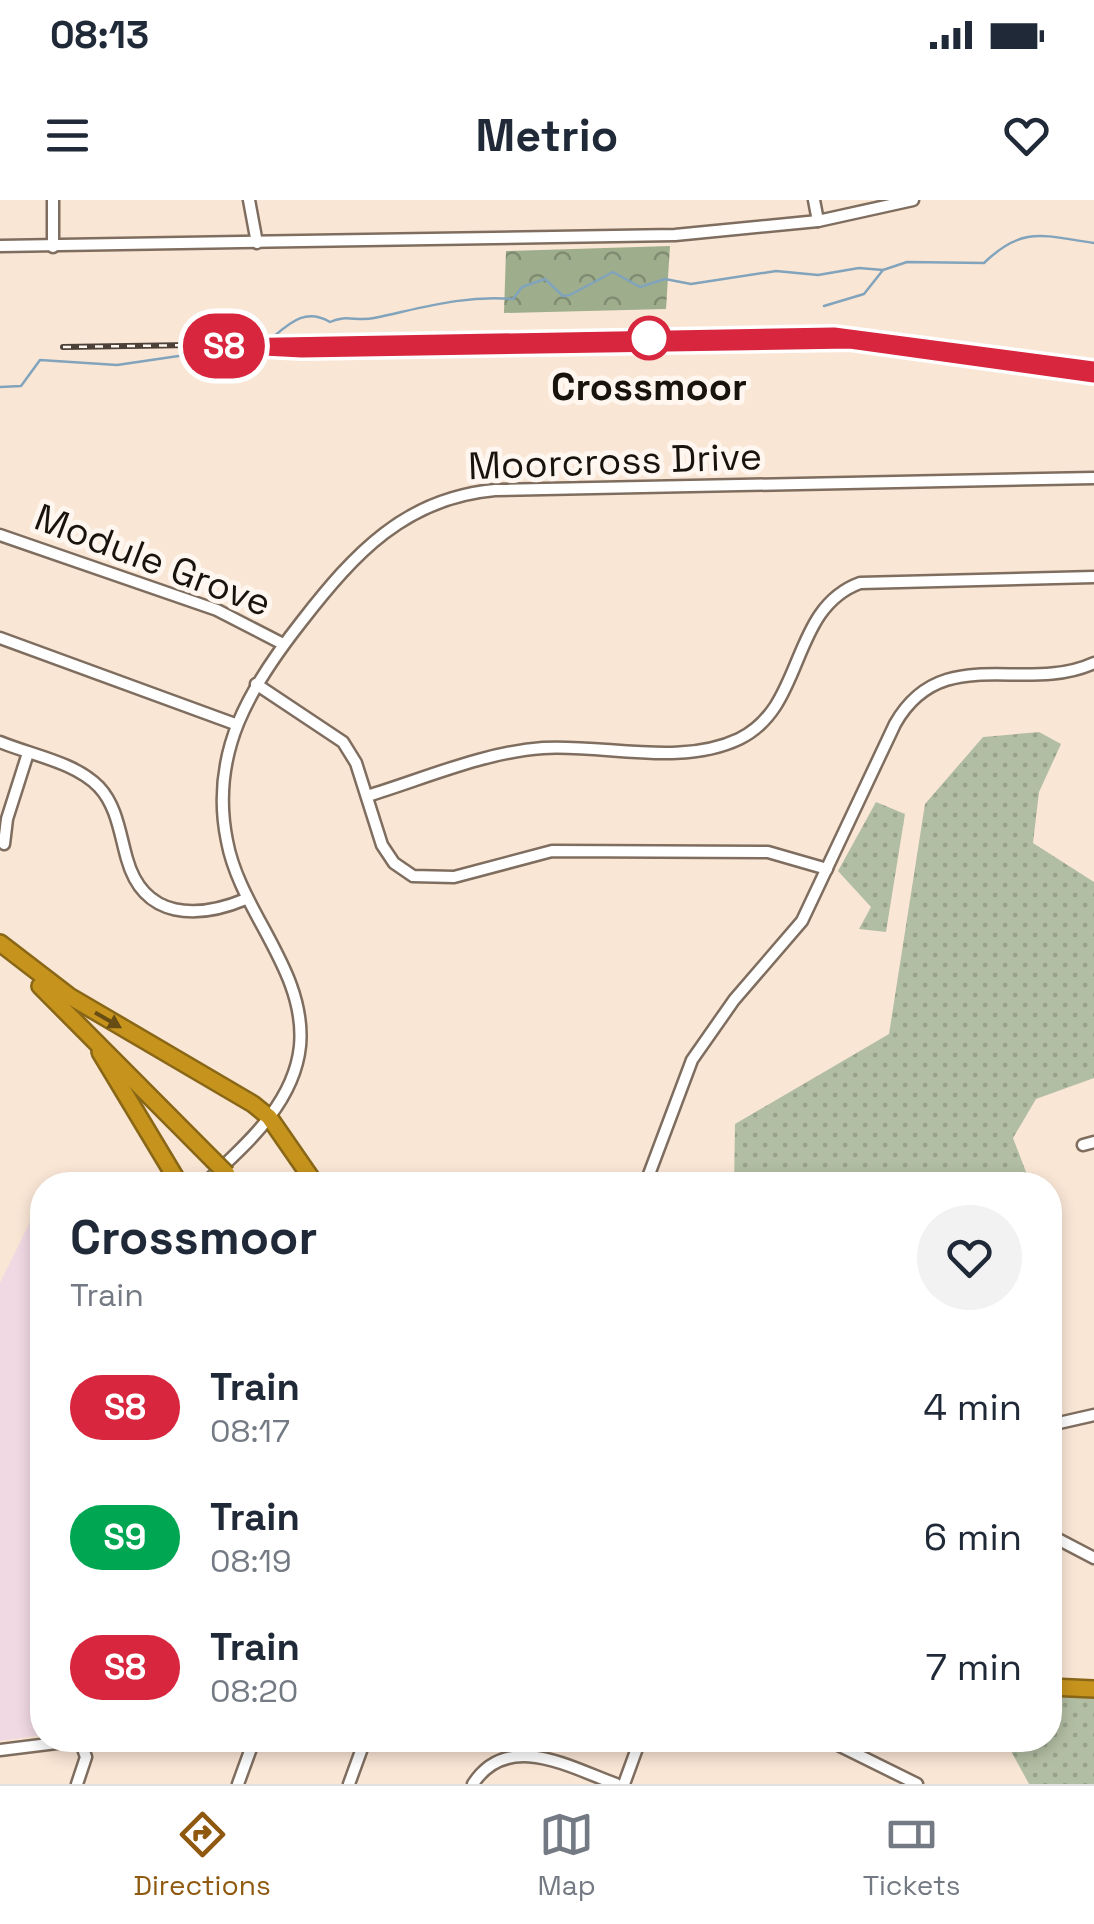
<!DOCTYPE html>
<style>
:root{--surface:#fff;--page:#f2f2f3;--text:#1f2937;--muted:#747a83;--line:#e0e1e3;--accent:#905910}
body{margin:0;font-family:"Space Grotesk",sans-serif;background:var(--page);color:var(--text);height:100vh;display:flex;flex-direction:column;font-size:38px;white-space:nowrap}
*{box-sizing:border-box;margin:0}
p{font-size:32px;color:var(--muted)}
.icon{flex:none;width:55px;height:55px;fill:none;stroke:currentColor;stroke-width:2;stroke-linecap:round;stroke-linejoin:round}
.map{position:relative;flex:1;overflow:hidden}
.sheet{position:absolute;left:30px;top:972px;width:1032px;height:580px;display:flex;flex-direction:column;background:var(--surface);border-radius:40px;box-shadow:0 5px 15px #0003}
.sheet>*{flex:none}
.badge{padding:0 20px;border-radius:32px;font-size:35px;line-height:65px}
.map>.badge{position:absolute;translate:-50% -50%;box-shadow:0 0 0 5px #fff}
.round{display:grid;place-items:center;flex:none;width:105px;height:105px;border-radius:52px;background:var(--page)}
.head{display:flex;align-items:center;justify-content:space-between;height:170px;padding:0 40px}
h1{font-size:48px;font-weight:800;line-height:75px}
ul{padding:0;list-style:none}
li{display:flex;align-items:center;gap:30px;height:130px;padding:0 40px}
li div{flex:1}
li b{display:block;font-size:38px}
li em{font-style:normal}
li .badge{min-width:110px;font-weight:700;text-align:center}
.status{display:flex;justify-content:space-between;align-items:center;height:70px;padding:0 50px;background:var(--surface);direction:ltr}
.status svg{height:28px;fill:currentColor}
header{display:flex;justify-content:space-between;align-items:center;height:130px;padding:0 40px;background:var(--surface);font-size:45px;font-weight:800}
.menu{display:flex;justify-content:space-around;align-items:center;height:140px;border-top:2px solid var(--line);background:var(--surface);font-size:28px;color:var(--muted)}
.menu a{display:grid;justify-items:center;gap:5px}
.menu .on{color:var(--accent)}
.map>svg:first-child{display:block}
.education{fill:#f1d9e3}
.green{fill:url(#green-dots)}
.forest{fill:url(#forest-crowns)}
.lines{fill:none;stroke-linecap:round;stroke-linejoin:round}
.stream{stroke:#81a4bc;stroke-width:2.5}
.minor-casing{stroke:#7f6e5f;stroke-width:15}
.highway-casing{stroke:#896717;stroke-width:20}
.minor{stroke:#fff;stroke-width:10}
.highway{stroke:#c6941d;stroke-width:15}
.rail-casing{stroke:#4b4139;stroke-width:6}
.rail{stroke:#fef6ef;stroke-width:2.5;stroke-dasharray:8;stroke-linecap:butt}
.highway-bridge-casing{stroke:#896717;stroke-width:20;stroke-linecap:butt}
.highway-bridge{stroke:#c6941d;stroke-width:15}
.oneway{fill:#674d14}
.line-casing{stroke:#fff;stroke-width:22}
.line{stroke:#d7263d;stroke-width:15}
.stop-dot{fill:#fff;stroke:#d7263d;stroke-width:5}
.labels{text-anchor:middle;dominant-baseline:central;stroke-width:10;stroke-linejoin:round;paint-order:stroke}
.stop-label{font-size:38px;font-weight:bold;fill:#19130d;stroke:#fef6ef}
.street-label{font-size:38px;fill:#19130d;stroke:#fef6ef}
</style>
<div class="status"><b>08:13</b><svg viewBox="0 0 49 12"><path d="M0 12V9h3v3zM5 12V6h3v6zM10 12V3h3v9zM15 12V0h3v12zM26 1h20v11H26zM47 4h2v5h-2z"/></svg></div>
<header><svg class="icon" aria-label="menu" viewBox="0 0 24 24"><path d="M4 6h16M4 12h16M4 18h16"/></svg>Metrio<svg class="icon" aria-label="heart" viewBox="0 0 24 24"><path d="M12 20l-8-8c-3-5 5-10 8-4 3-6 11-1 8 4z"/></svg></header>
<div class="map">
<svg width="1094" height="1584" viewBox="0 0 1094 1584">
<defs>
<pattern id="green-dots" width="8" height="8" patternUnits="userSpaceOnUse" patternTransform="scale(2.5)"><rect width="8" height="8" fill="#b2bea3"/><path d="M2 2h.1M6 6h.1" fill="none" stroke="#98a28b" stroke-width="1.8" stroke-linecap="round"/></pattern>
<pattern id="forest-crowns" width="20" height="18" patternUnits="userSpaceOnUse" patternTransform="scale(2.5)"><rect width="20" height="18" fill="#9eae8c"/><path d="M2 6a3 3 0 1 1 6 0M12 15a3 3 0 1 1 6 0" fill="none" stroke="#808c71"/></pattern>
</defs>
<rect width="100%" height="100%" fill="#fae6d5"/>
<path class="education" d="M34 1014 42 1018V1535L0 1541V1083Z"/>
<g class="green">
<path d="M1039 532 1061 544 1039 592 1033 643 1094 682V878L1036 899 1013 938 1031 985H734L735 924 889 834 925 604 983 537Z"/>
<path d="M876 602 905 614 886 732 859 729 871 707 838 671Z"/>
<path d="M1050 1488 1094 1490V1584H1029L1005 1540H1050Z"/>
</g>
<path class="forest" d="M670 46 666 109 504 113 506 51Z"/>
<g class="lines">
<g class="stream">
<path d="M824 106 864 94 883 70"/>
<path d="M273 137C291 122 306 108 330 122 346 114 357 122 374 118 422 108 463 95 513 99L522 87 545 79 563 96 570 95 613 72 640 87 665 79 691 84 776 71 818 75 859 68 883 70 907 62 984 63C1023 25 1044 36 1094 43"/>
<path d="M0 187 21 186 40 160 117 165 199 153H273"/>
</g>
<defs>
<g id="minor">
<path d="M53 0V47"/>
<path d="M249 0 257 43"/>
<path d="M814 0 818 21"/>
<path d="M0 46 675 35 818 21 913 0"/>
<path d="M0 335 217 410 283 444"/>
<path d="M0 438 235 524"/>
<path d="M256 484 343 542 356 563 382 645 394 663 413 676 454 677 552 651 768 652 827 669"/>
<path d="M0 542C31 555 75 562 99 587 117 606 120 635 127 659 144 720 198 719 246 699"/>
<path d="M367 596C423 579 484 552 543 548 605 544 680 567 739 539 806 507 789 409 860 383L1094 377"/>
<path d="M4 644 7 619 28 553"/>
<path d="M1083 945 1094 942"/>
<path d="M203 985C243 947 294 905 300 846 307 771 240 712 227 641 209 553 250 487 302 421 354 354 405 298 495 290L1094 278"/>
<path d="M645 985 692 860 734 800 802 721 895 524C942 441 1024 495 1094 463"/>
<path d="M1050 1225 1094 1215"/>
<path d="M1050 1335 1094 1358"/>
<path d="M828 1540 917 1584"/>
<path d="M0 1550 81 1540"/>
<path d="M77 1584 86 1557 80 1540"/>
<path d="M238 1584 254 1540"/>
<path d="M349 1584 365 1540"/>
<path d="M473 1584C508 1530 571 1568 616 1584"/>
<path d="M624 1584 640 1540"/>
</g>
<g id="highway">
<path d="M0 743 69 796 253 904 269 917 316 985"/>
<path d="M40 786 213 960"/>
<path d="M100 852 180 985"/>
<path d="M1050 1487 1094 1489"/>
</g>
</defs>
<use href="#minor" class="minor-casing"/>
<use href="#highway" class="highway-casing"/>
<use href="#minor" class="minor"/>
<use href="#highway" class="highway"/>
<defs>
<path id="rail" d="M63 147 834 135 1094 169"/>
</defs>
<use href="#rail" class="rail-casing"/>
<use href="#rail" class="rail"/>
<defs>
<path id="highway-bridge" d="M213 960 227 974"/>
</defs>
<use href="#highway-bridge" class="highway-bridge-casing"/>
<use href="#highway-bridge" class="highway-bridge"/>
</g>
<defs><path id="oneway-solid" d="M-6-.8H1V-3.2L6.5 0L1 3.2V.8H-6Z" transform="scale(2.5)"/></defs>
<use class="oneway" href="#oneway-solid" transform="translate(108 820) rotate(30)"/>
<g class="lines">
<defs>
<path id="line" d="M1094 169 834 135 224 146 302 150 850 141 1094 175"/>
</defs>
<use href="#line" class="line-casing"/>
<use href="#line" class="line"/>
</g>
<circle class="stop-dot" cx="649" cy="138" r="20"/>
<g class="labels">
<g class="stop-label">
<text x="649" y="187">Crossmoor</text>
</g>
<g class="street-label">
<text transform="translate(615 261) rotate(-2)">Moorcross Drive</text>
<text transform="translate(153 360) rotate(21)">Module Grove</text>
</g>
</g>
</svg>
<b class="badge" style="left:224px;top:146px;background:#d7263d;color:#fff">S8</b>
<section class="sheet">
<div class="head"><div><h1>Crossmoor</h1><p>Train</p></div><a class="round"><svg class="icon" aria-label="heart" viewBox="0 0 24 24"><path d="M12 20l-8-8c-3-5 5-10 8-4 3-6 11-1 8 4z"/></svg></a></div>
<ul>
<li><span class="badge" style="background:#d7263d;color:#fff">S8</span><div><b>Train</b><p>08:17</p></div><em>4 min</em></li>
<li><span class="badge" style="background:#00a651;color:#fff">S9</span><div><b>Train</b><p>08:19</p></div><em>6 min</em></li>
<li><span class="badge" style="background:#d7263d;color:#fff">S8</span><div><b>Train</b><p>08:20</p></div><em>7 min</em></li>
</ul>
</section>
</div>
<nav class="menu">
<a class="on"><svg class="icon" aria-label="directions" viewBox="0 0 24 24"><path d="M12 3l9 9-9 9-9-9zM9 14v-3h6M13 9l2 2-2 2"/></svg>Directions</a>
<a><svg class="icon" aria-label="map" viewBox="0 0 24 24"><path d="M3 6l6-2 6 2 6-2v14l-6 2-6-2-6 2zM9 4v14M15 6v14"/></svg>Map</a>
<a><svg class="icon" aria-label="tickets" viewBox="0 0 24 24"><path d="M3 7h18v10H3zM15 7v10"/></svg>Tickets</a>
</nav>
